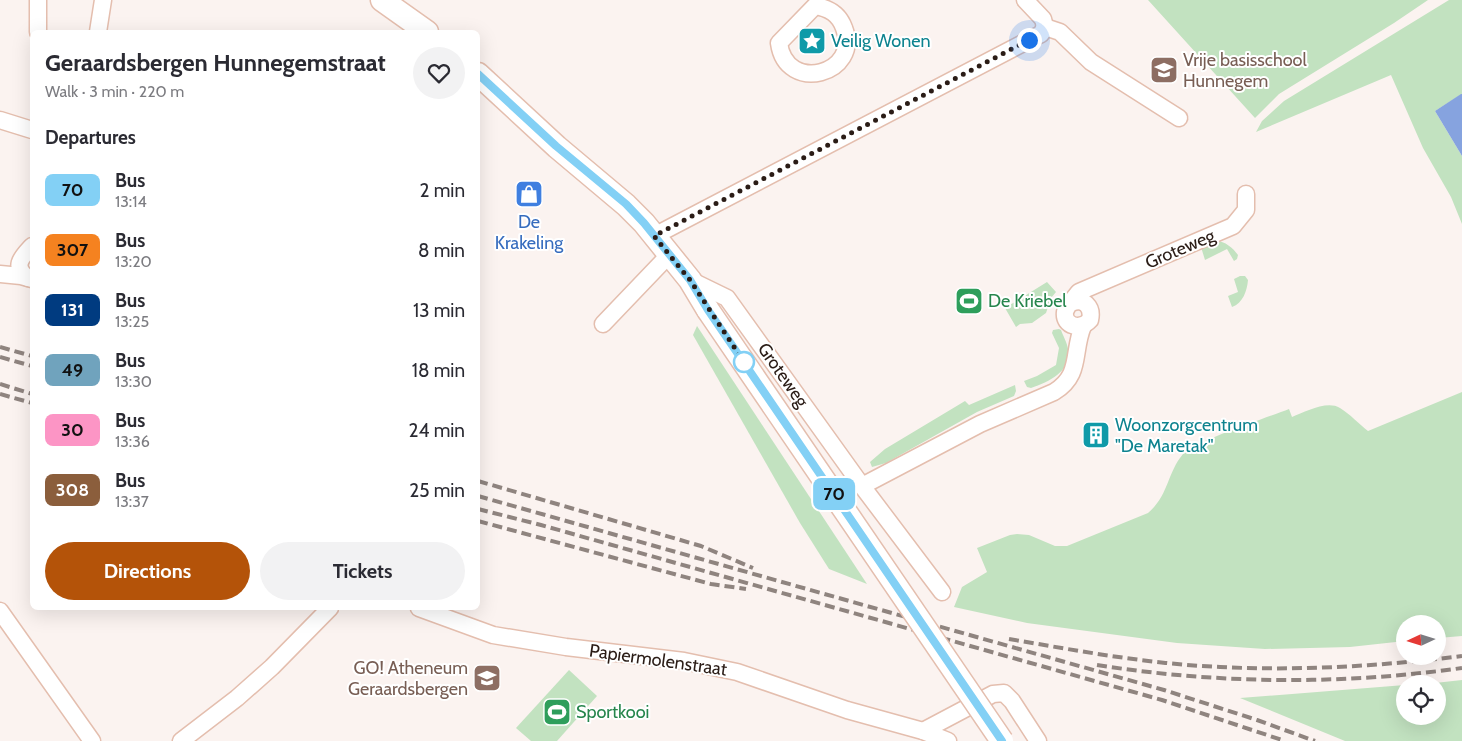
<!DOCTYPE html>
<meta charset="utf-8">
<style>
:root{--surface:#fff;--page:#f2f2f3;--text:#2b2b33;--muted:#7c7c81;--accent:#b45309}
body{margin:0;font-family:Cabin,sans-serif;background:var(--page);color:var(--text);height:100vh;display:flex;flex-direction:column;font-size:19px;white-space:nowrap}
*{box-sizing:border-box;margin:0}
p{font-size:16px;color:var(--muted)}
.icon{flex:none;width:28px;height:28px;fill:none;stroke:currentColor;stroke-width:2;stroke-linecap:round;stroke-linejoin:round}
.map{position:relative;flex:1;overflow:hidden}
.side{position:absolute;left:30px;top:30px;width:450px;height:580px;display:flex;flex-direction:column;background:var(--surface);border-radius:8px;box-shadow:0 5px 20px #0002}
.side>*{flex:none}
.badge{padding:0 10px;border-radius:8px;font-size:18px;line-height:32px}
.needle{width:32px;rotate:266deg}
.controls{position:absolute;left:1396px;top:615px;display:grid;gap:10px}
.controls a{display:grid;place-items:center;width:50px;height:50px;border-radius:50%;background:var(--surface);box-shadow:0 5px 20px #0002;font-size:25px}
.you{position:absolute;width:25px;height:25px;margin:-12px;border:4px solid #fff;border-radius:50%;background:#1a73e8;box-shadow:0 0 0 8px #1a73e833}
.map>.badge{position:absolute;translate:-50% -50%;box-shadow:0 0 0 2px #fff}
h2{padding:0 15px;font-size:19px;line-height:45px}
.round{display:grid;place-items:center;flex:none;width:52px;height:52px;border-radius:26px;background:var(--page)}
.head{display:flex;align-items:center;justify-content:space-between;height:85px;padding:0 15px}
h1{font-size:24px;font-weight:800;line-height:38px}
.primary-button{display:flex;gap:10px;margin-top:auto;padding:10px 15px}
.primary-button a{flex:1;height:58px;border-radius:30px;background:var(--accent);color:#fff;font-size:20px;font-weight:800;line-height:58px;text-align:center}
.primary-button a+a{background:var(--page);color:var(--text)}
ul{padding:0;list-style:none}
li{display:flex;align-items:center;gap:15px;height:60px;padding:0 15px}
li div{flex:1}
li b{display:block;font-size:19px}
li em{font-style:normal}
li .badge{min-width:55px;font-weight:700;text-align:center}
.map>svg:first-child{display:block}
.green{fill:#c2e2c0}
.water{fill:#86a3df}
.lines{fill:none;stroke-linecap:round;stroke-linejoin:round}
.street-casing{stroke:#e4beae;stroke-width:19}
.secondary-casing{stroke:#e4beae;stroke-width:25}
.street{stroke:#fff;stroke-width:16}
.secondary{stroke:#fff;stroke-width:22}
.rail{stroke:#8f847f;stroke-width:4;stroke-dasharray:10 5;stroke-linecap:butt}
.secondary-bridge-casing{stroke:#e4beae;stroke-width:25;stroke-linecap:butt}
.secondary-bridge{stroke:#fff;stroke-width:22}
.line-casing{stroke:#fff;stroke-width:11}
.line{stroke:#83d0f5;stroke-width:8}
.walk{stroke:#2a1c16;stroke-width:5;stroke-dasharray:0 9}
.stop-dot{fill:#fff;stroke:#83d0f5;stroke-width:2.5}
.labels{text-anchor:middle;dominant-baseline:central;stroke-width:4;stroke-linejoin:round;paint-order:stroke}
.culture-label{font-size:18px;fill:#0d838f;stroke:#fff;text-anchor:start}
.education-label{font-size:18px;fill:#785e54;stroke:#fff;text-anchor:start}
.shop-label{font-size:18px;fill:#366cbe;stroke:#fff}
.street-label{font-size:18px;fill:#2a1c16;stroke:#fff}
.leisure-label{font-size:18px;fill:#27864d;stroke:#fff;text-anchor:start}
</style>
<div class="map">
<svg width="1462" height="741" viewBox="0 0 1462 741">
<rect width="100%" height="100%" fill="#fbf3f0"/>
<g class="green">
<path d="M1148 0H1428L1394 23 1279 94 1255 118Z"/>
<path d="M1449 0H1462V94L1435 111 1462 156V224L1451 197 1423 148 1391 75 1256 132 1262 121 1284 101Z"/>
<path d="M1216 241C1225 241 1233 248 1238 255L1237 259 1234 261 1227 249 1205 260 1201 247Z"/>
<path d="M1240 276H1245L1248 280C1247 291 1243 303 1232 307L1228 296 1238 292 1234 279Z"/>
<path d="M1047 282 1056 292 1051 298 1046 313 1032 323 1020 324 1016 327 1005 308Z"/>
<path d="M697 326 867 584 829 569 800 523 693 335Z"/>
<path d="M1059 329 1061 330C1063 336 1067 342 1068 349 1072 371 1049 382 1031 388L1027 387 1024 381 1037 376 1056 365 1059 348 1052 333 1053 330Z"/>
<path d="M1015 385 1016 391 1014 396 977 412 886 463 872 467 870 462 885 449 965 401 969 405Z"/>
<path d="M1462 392V636L1438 638V624H1405V641L1350 647 1265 649 1177 643 1027 623 954 607 962 587 987 572 977 548 1010 535 1017 534 1029 535 1055 546H1067L1148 513C1169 495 1167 473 1183 454 1193 442 1269 417 1289 409L1292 417C1305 412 1327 400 1340 408 1350 414 1359 424 1368 431Z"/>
<path d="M569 670 597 696 557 741H531L516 728Z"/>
<path d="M1462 680V741H1345L1240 698 1405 685V716H1438V684H1426Z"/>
</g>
<path class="water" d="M1461 94H1462V156L1435 111Z"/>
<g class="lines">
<defs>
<g id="street">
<path d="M38 0V32"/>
<path d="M1025 0 1043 19 1045 27"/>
<path d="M815 6C829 8 839 14 844 28 862 74 786 95 779 43Z"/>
<path d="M1045 27 1060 32 1091 62 1179 118"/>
<path d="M98 32 103 0"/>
<path d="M0 120 32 130"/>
<path d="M654 236 1029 40 1041 34 1045 27"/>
<path d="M0 274 21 276 32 279"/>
<path d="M28 278C11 266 23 256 32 246"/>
<path d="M690 280 727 298 862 486 942 592"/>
<path d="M1071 303C1084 297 1093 307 1090 320 1081 330 1063 327 1065 312 1067 305 1075 297 1079 292L1233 226 1246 210V194"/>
<path d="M603 324 669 255"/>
<path d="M862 486 980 424 1054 392C1082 375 1072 352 1083 326"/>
<path d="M419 608 493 635 566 647 684 661 737 672 847 710 923 731 948 741"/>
<path d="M0 611 92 741"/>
<path d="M923 731 993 694 1004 693 1012 701 1038 741"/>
<path d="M181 741 237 698 272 667 330 608"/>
</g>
<g id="secondary">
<path d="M382 0 427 32"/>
<path d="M478 74 557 147 626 205 644 223 690 280 708 310"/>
</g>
</defs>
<use href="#street" class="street-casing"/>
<use href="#secondary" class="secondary-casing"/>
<use href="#street" class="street"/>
<use href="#secondary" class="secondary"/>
<g class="rail">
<path d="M0 347 32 356"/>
<path d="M0 357 32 366"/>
<path d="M0 384 32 394"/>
<path d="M0 394 32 403"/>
<path d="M478 481 701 546 753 568"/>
<path d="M478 496 1164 690 1257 720 1315 741"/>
<path d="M478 509 541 525 1162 700 1285 741"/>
<path d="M478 521 711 584 746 589"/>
<path d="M1009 639C1079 651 1149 664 1220 667 1300 671 1382 666 1462 656"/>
<path d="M1097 665C1218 684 1341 685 1462 668"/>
</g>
<defs>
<path id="secondary-bridge" d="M708 310 1002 741"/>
</defs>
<use href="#secondary-bridge" class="secondary-bridge-casing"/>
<use href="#secondary-bridge" class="secondary-bridge"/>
</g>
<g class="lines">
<defs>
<path id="line" d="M478 74 556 146 626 204 644 223 690 280 708 310 1002 741"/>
</defs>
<use href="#line" class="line-casing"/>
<use href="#line" class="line"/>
<path class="walk" d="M744 362 690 280 654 236 1029 40"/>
</g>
<defs>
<symbol id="sight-square" viewBox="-11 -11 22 22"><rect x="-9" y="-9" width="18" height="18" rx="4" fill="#0f9aa8" stroke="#fff"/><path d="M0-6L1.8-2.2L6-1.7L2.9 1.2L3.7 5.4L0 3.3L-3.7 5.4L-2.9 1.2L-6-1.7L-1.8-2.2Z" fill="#fff"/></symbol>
<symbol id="school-square" viewBox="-11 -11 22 22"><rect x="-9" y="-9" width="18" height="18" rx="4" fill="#8d6e63" stroke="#fff"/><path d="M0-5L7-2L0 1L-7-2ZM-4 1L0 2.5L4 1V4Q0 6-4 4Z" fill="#fff"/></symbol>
<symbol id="shop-square" viewBox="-11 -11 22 22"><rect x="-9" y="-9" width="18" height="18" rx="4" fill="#3f7fe0" stroke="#fff"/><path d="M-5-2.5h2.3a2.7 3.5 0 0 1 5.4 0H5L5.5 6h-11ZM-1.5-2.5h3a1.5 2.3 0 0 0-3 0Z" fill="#fff"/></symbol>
<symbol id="stadium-square" viewBox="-11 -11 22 22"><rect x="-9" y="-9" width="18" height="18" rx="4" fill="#2e9e5b" stroke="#fff"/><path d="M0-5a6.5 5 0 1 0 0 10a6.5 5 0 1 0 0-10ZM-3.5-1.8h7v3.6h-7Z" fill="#fff"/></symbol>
<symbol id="building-square" viewBox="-11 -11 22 22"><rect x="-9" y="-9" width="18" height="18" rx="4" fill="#0f9aa8" stroke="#fff"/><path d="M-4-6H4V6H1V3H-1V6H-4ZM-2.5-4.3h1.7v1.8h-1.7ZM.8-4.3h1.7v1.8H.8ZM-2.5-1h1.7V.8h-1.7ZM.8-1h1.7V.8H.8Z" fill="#fff"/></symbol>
</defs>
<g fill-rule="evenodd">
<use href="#sight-square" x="796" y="25" width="32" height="32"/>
<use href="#school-square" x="1148" y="54" width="32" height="32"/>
<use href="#shop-square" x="513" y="178" width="32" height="32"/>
<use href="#stadium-square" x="953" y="285" width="32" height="32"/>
<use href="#building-square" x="1080" y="419" width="32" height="32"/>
<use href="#school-square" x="471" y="662" width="32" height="32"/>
<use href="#stadium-square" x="541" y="696" width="32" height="32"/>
</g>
<circle class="stop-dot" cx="744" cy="362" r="10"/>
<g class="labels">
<g class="culture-label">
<text x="831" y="41">Veilig Wonen</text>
<text x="1115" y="425">Woonzorgcentrum<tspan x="1115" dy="21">"De Maretak"</tspan></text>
</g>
<g class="education-label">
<text x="1183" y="60">Vrije basisschool<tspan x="1183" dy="21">Hunnegem</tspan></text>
<text x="468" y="668" text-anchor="end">GO! Atheneum<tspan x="468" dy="21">Geraardsbergen</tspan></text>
</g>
<g class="shop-label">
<text x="529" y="222">De<tspan x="529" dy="21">Krakeling</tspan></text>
</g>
<g class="street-label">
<text transform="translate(1180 249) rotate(-23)">Groteweg</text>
<text transform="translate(783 375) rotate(55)">Groteweg</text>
<text transform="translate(658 660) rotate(8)">Papiermolenstraat</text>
</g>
<g class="leisure-label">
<text x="988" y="301">De Kriebel</text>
<text x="576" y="712">Sportkooi</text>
</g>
</g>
</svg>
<div class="controls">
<a><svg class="needle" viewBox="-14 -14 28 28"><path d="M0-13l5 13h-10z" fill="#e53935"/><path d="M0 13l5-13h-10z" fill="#7c7c81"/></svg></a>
<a><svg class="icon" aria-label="locate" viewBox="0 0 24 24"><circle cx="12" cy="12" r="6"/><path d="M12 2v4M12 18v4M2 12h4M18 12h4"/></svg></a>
</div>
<div class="you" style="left:1029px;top:40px"></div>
<b class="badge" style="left:834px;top:494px;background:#83d0f5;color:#111">70</b>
<section class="side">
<div class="head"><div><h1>Geraardsbergen Hunnegemstraat</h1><p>Walk · 3 min · 220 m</p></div><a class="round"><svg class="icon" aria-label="heart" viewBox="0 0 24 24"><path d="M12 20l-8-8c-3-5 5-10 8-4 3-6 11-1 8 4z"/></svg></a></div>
<h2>Departures</h2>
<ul>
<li><span class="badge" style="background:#83d0f5;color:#111">70</span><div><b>Bus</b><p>13:14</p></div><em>2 min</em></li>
<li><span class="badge" style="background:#f58220;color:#111">307</span><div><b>Bus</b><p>13:20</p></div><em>8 min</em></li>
<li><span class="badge" style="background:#003b80;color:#fff">131</span><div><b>Bus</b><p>13:25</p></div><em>13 min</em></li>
<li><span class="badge" style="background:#70a3bd;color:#111">49</span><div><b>Bus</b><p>13:30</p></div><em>18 min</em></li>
<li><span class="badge" style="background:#fc95c5;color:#111">30</span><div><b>Bus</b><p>13:36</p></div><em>24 min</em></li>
<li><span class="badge" style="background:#8b5e3c;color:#fff">308</span><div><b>Bus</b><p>13:37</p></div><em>25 min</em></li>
</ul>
<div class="primary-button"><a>Directions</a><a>Tickets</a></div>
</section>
</div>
